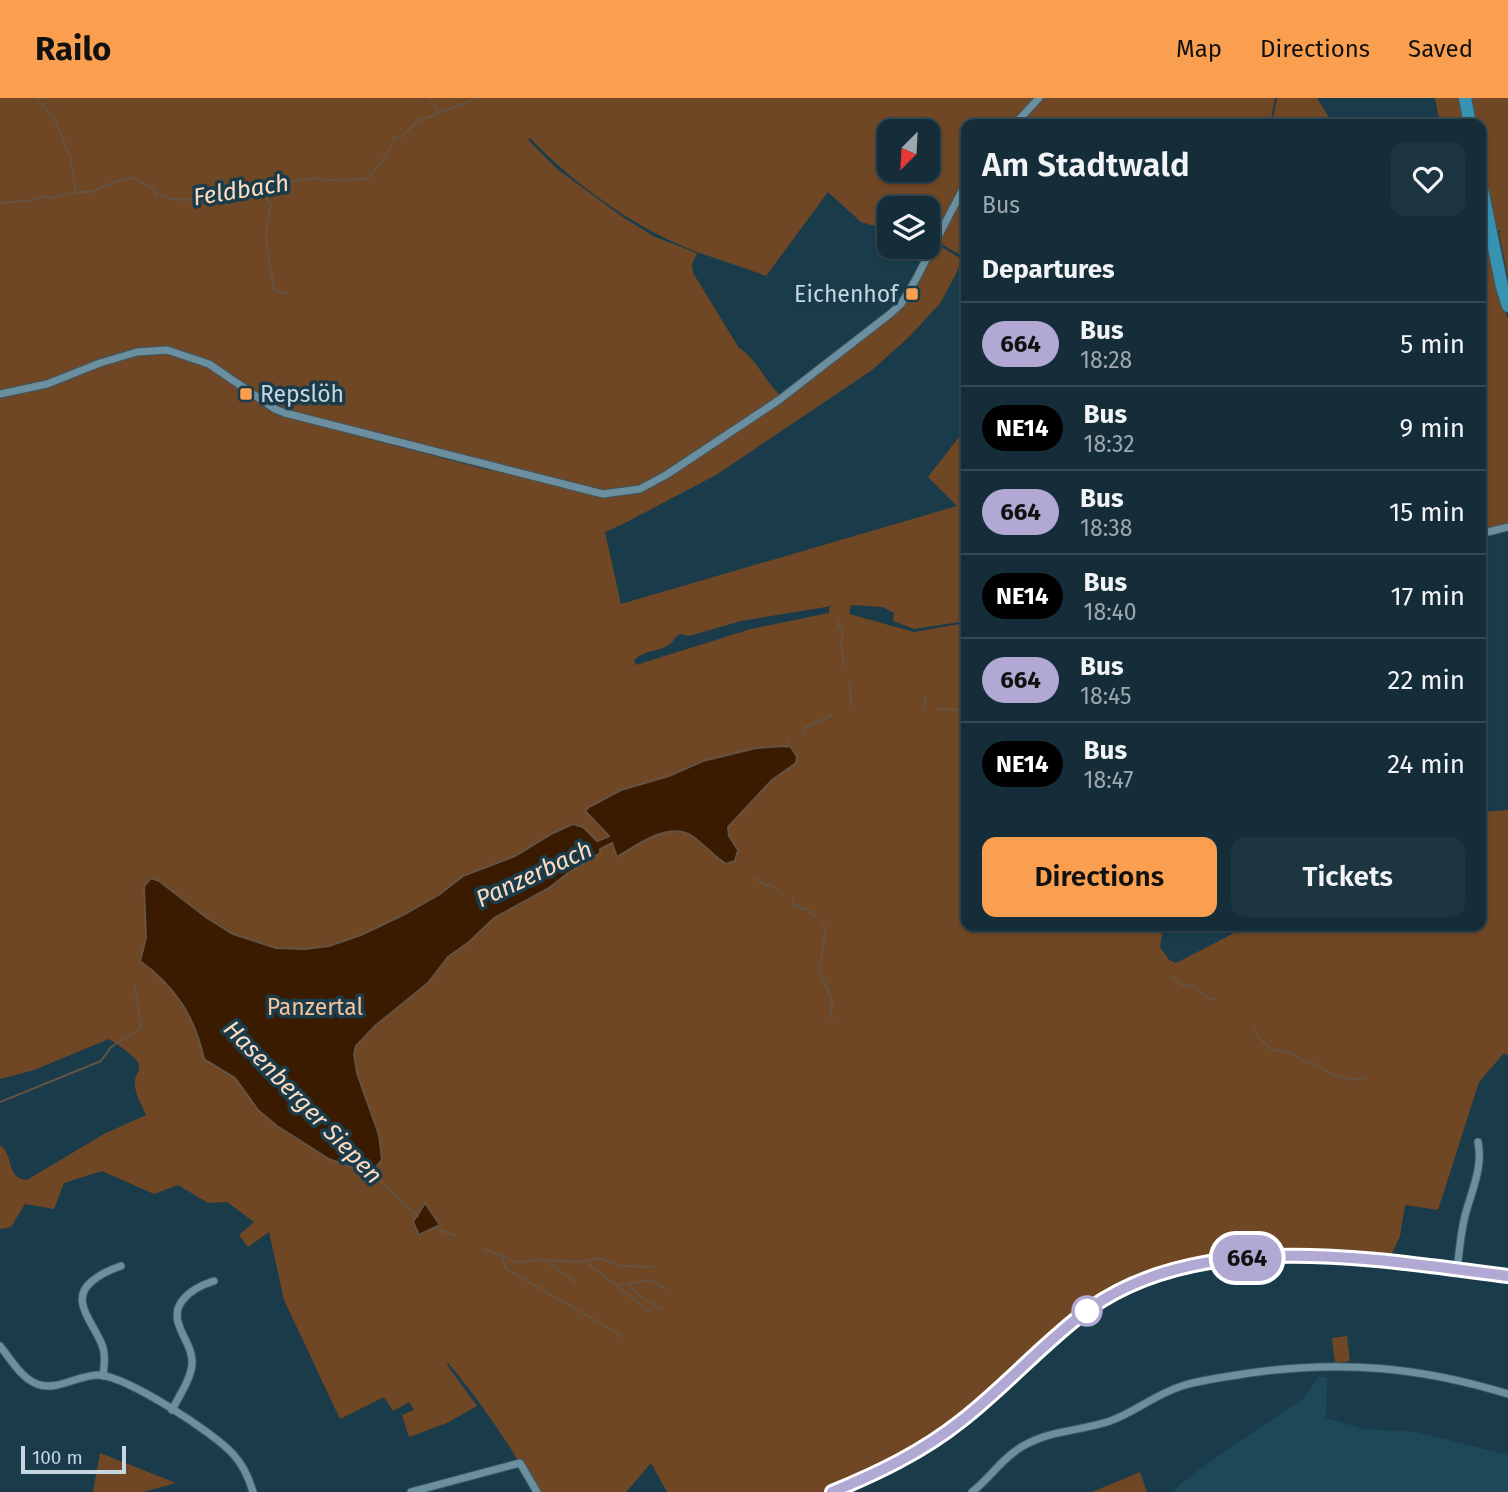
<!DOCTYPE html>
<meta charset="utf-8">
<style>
:root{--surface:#142d38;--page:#1d3540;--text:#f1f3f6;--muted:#9da8ae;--line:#334953;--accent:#fa9f4f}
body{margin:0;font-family:"Fira Sans",sans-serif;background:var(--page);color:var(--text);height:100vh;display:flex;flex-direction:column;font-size:26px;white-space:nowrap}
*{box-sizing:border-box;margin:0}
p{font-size:23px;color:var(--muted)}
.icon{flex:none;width:38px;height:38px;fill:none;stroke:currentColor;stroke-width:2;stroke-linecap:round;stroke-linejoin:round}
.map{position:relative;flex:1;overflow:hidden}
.side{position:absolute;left:961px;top:21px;width:525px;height:812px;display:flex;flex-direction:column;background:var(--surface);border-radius:14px;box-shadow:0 2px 5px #0004,0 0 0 2px var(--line)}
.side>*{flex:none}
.badge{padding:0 14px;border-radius:23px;font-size:24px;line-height:46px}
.needle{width:46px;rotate:204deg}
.controls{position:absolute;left:877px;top:21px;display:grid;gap:14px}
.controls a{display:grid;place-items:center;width:63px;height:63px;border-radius:14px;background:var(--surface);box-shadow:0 2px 5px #0004,0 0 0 2px var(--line);font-size:35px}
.scale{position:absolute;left:21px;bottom:18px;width:105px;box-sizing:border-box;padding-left:7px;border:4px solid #c5d7e0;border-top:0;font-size:19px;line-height:24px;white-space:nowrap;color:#c5d7e0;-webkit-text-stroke:5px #1a3c4a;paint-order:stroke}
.map>.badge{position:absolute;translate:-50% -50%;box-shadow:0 0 0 4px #fff}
h2{padding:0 21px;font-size:26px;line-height:63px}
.round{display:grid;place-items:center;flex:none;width:74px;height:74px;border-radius:14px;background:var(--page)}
.headline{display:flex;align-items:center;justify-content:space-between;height:119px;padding:0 21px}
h1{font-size:33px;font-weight:600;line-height:52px}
.cta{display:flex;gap:14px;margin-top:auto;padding:14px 21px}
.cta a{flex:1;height:80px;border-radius:14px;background:var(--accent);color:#111;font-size:28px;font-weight:600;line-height:80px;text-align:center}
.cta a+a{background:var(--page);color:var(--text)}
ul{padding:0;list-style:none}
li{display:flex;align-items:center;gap:21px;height:84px;padding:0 21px;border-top:2px solid var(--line)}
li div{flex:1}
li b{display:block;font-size:26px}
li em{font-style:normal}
li .badge{min-width:77px;font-weight:700;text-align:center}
header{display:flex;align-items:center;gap:42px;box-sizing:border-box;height:98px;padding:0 35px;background:var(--accent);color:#111}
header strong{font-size:33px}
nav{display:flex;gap:38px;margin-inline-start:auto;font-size:24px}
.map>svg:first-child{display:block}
.built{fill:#1d485a}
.green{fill:#704724;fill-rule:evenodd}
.water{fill:#3a1b00;stroke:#645343;stroke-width:2}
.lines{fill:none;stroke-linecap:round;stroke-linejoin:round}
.stream{stroke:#645343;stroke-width:2}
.minor-casing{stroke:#3b5864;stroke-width:9}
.primary-casing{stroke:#3b5864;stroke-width:14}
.minor{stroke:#6b8f9f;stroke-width:7}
.primary{stroke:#3793b2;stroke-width:12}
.line-casing{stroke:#fff;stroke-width:16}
.line{stroke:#b1a9d4;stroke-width:10}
.poi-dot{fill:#fa9f4f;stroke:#1a3c4a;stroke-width:2.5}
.stop-dot{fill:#fff;stroke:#b1a9d4;stroke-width:3.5}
.labels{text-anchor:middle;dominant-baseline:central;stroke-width:7;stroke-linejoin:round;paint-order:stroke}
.poi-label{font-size:23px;fill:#c5d7e0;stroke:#1a3c4a;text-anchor:end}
.park-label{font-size:23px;fill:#f7c39b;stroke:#1a3c4a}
.water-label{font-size:24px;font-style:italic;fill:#fedbc0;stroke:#1a3c4a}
</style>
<header>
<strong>Railo</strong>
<nav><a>Map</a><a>Directions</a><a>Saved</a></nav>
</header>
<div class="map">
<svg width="1508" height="1394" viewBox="0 0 1508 1394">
<rect width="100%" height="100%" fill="#1a3c4a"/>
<path class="built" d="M1319 1278 1327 1280 1326 1320 1364 1331 1417 1334 1508 1357V1394H1173L1183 1384 1215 1360 1304 1300Z"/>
<g class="green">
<path d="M0 0H1036L1012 26H966V80L926 156 916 149H928V110H889V132L861 124 828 94 766 178C730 164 689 154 655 135 610 111 565 77 530 40L528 42 557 71 624 120 655 139 697 155 692 166 693 175 739 250C757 261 765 284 781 298L660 378 628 392 602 394 604 398 626 397 650 389 774 309 895 214 913 192 937 146 963 162 941 204 910 238 872 272 716 377 621 427 605 434 621 506 957 408 928 379 966 330V523L914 531 893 523 894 515 883 509 851 507 849 516 914 534 966 525V828H1163L1160 849 1169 862 1176 865 1248 828H1480L1481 714 1508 712V957L1504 955 1479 984 1438 1112 1405 1107 1400 1138 1388 1164 1289 1157 1218 1164 1166 1176 1132 1188 1088 1213 961 1323 907 1360 862 1382 831 1394H667L651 1365 626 1394H537C511 1349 482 1305 448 1265L447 1267 477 1308 447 1325 409 1339 402 1317 414 1312 409 1304 393 1313 384 1299 340 1321 284 1202 269 1134 248 1149 239 1137 254 1124 227 1104 208 1105 178 1087 154 1096 102 1073 64 1085 54 1111 25 1106 11 1129 0 1131V1047C14 1057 6 1081 27 1082L104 1036 146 1017C142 1007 134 995 135 984 135 977 140 974 139 967 137 959 117 946 109 941L34 972 0 981V301L122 260 158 253 175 256 208 268 234 284 265 310 281 318 492 373 488 366 275 308 215 267 167 250 134 252 94 264 40 286 0 294ZM889 33H928V72H889ZM832 508 829 510V515L751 531 636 567 634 562C644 552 656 554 667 548 674 545 673 539 680 536L689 538 741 523Z"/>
<path d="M1042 0H1275L1270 26H1018Z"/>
<path d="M1277 0H1317L1333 26H1272Z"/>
<path d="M1435 0H1460L1465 26H1440Z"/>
<path d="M1470 0H1508V179L1499 135 1501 133 1497 132 1481 55 1480 26H1475Z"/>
<path d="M966 89V160L938 144Z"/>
<path d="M1481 132C1496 150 1497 196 1508 221V426L1481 434Z"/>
<path d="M1347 1238 1350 1263 1335 1265 1332 1240Z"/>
<path d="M100 1355 176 1385 143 1394H93Z"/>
<path d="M1140 1374 1147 1394H1092Z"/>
</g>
<g class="water">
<path d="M787 648 791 649 797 659 796 665 772 682 728 729 729 738 738 752 735 763 726 766C714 759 704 746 692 738 669 723 637 747 617 759L612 745 600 751V755L568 775 549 790 494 820 469 844 448 859 428 885 375 928 356 948 354 956 357 975 379 1037 382 1062 373 1073 367 1075 329 1061 277 1028 258 1012 235 980 204 961C195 919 175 888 140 863L146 840 144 788 151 780 159 783 207 820 233 836 276 850 305 851 329 848 361 837 403 817 440 796 463 778 515 758 553 735 573 726 583 729 597 743 608 739 609 738 585 713 589 709 621 692 669 678 703 663 756 650Z"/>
<path d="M425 1105 440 1127 419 1137 413 1124Z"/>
</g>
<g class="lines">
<g class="stream">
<path d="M36 0 54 19 70 59 76 94"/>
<path d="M430 0 438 15"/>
<path d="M327 82 367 81C378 69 389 56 394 39L400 40 418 23 478 0"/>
<path d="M264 95 271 108C261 136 269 161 274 190L279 194 288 195"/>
<path d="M0 105 34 102 41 98 51 100 76 94H91L117 83 133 80 153 90 156 97 167 98 169 101 188 102 220 94 263 93 288 84 317 80 324 82"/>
<path d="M838 522 839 528 843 532 841 545 844 568"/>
<path d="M850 585 851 608"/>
<path d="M923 600H926L924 610 926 611"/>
<path d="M937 611 966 612"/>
<path d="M803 636 805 630 832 617"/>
<path d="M786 649 790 641"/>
<path d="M754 779 766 788 770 786 782 796"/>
<path d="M792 801 795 809 798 807 801 811 805 810 817 820"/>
<path d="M823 826 826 832 819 873 832 901 831 919 836 922"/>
<path d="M1172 878 1182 887 1193 888 1210 902 1216 901"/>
<path d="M1254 929 1259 940 1271 951 1291 955 1305 964 1313 965 1334 977 1353 982 1365 980"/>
<path d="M0 1004 101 963 111 949 141 930 135 888"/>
<path d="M368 1072 418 1118"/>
<path d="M437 1131 456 1138"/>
<path d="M484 1151 516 1164 544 1162 580 1164 599 1160 621 1168 652 1169"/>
<path d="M503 1161 506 1171 619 1236 618 1240"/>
<path d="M546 1163 576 1185"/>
<path d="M586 1164 650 1214"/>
<path d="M618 1187 650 1182 667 1191"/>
<path d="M629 1187 644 1201 661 1212"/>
</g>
<defs>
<g id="minor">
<path d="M1015 26 1039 0"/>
<path d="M0 296 47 286 100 265 137 254 167 252 209 266 275 311 285 315 603 396 640 391 666 377 779 302 890 216 901 206 916 181 966 85"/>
<path d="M1480 436 1508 429"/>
<path d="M1457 1172C1459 1157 1460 1142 1463 1127 1468 1099 1484 1073 1478 1044"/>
<path d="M0 1248C10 1260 21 1280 37 1286 57 1294 79 1276 100 1277 129 1280 213 1334 233 1356 243 1367 249 1380 253 1394"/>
<path d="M103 1278C104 1269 106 1259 103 1250 97 1228 68 1204 91 1184 100 1176 109 1172 121 1168"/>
<path d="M172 1312C179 1298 191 1281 192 1266 194 1244 166 1224 182 1203 190 1192 201 1187 214 1183"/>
<path d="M411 1394 520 1365 537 1394"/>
<path d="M831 1394C878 1375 921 1354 961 1323 1006 1288 1044 1245 1089 1211 1116 1192 1149 1180 1181 1172 1291 1145 1398 1165 1508 1178"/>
<path d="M972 1394C990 1380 1002 1360 1023 1348 1050 1332 1081 1333 1110 1323 1135 1314 1156 1296 1182 1288 1204 1281 1227 1279 1250 1275 1341 1262 1420 1269 1508 1296"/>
</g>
<g id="primary">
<path d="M1465 0 1470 26"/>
<path d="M1480 81 1502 189 1508 208"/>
</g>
</defs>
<use href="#minor" class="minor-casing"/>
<use href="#primary" class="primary-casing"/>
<use href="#minor" class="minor"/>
<use href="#primary" class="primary"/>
</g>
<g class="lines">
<defs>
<path id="line" d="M832 1394C878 1375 922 1354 961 1323 1006 1288 1044 1244 1089 1211 1203 1129 1379 1162 1508 1178"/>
</defs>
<use href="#line" class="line-casing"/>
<use href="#line" class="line"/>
</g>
<g class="poi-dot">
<rect x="905" y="189" width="14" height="14" rx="3.5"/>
<rect x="239" y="289" width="14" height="14" rx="3.5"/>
</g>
<circle class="stop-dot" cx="1087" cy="1213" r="14"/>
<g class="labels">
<g class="poi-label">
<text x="898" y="196">Eichenhof</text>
<text x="260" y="296" text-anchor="start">Repslöh</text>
</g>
<g class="park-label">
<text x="315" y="909">Panzertal</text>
</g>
<g class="water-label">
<text transform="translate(241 92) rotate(-9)">Feldbach</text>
<text transform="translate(534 776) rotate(-25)">Panzerbach</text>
<text transform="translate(303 1004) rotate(46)">Hasenberger Siepen</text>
</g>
</g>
</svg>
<div class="controls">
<a><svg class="needle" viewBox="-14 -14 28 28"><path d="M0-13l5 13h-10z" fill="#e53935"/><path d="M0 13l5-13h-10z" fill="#9da8ae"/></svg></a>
<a><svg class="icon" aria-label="layers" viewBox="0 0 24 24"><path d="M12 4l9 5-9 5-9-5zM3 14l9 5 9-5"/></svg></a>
</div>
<div class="scale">100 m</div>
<b class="badge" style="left:1247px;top:1160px;background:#b1a9d4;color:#111">664</b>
<section class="side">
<div class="headline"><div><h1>Am Stadtwald</h1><p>Bus</p></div><a class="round"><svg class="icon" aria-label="heart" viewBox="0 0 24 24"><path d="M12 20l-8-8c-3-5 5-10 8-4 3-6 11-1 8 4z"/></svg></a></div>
<h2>Departures</h2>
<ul>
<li><span class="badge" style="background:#b1a9d4;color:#111">664</span><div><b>Bus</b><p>18:28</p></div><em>5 min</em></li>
<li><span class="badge" style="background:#000;color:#fff">NE14</span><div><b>Bus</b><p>18:32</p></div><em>9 min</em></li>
<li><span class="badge" style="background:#b1a9d4;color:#111">664</span><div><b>Bus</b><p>18:38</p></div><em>15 min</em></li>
<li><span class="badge" style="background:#000;color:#fff">NE14</span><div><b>Bus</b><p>18:40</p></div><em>17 min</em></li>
<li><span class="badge" style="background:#b1a9d4;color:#111">664</span><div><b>Bus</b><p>18:45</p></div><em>22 min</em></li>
<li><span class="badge" style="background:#000;color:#fff">NE14</span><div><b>Bus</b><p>18:47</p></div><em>24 min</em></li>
</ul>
<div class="cta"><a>Directions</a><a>Tickets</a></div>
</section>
</div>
